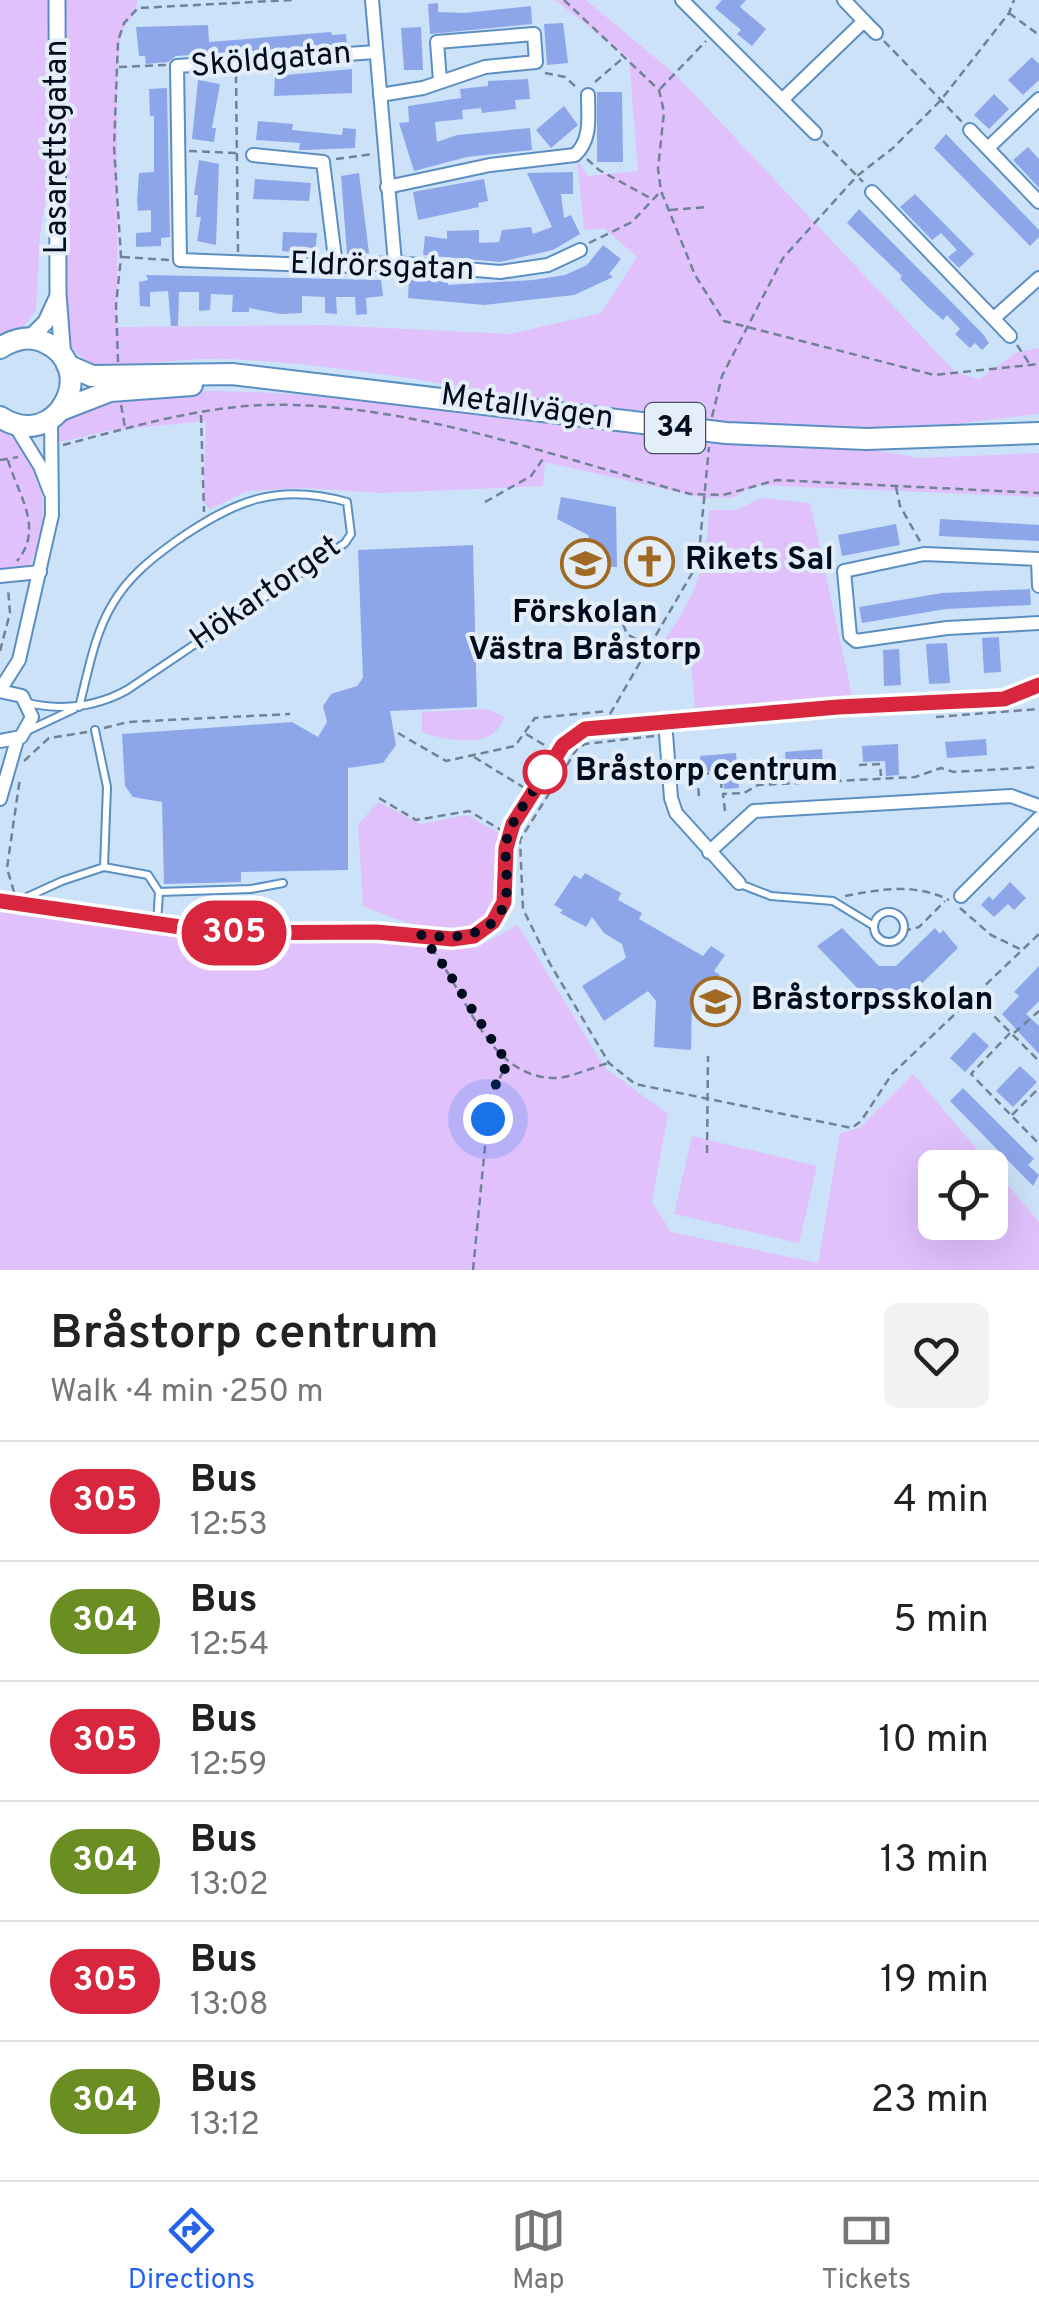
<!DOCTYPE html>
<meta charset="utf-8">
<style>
:root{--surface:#fff;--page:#f2f2f2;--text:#222;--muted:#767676;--line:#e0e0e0;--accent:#2563eb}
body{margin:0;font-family:Overpass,sans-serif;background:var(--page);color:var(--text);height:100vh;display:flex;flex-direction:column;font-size:38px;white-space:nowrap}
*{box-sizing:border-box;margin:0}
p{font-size:32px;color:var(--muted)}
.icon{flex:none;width:55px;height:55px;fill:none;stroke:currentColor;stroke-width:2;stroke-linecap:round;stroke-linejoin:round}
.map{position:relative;height:1270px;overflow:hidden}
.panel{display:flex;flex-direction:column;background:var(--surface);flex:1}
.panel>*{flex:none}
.badge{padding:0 20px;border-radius:32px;font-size:35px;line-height:65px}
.buttons{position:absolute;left:918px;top:1150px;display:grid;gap:20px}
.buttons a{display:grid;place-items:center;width:90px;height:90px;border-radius:15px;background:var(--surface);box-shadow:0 10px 40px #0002;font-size:50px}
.you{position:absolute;width:50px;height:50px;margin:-25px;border:8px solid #fff;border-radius:50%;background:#1a73e8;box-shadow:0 0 0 15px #1a73e833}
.map>.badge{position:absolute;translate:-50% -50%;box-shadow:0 0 0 5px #fff}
.round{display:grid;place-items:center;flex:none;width:105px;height:105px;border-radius:15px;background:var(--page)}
.summary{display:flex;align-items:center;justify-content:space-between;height:170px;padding:0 50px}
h1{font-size:48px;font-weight:600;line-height:75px}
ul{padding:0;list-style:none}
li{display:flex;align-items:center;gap:30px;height:120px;padding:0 50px;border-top:2px solid var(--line)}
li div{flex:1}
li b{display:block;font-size:38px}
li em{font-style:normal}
li .badge{min-width:110px;font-weight:700;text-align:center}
.tab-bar{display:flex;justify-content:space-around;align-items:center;height:140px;border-top:2px solid var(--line);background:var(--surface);font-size:28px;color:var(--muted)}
.tab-bar a{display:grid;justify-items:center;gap:5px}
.tab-bar .selected{color:var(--accent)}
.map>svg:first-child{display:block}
.green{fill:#e0c1fc;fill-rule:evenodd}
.building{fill:#8da6ea}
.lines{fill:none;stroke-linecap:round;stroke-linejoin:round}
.service-casing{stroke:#5b8fc2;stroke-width:10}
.minor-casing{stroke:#5b8fc2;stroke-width:16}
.tertiary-casing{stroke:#5b8fc2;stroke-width:19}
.primary-casing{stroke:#5b8fc2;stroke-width:24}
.path{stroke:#718296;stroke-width:2.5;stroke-dasharray:8 5;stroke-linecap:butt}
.service{stroke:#fff;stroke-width:6}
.minor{stroke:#fff;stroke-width:12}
.tertiary{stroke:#fff;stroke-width:15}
.primary{stroke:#fff;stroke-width:20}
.line-casing{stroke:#fff;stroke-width:22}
.line{stroke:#d7263d;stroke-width:15}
.walk{stroke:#000c1e;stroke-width:10;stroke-dasharray:0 18}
.stop-dot{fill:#fff;stroke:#d7263d;stroke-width:5}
.labels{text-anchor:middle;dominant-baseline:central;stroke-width:8;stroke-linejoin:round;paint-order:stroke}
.shield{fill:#e3eef9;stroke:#445060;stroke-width:2.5}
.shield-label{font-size:30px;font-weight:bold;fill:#000c1e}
.street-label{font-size:32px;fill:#000c1e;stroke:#e3eef9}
.poi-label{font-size:32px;font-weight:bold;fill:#000c1e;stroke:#e3eef9;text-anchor:start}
.stop-label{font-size:32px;font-weight:bold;fill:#000c1e;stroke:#e3eef9;text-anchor:start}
</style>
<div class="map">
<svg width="1039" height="1270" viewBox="0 0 1039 1270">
<rect width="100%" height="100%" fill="#cce2f8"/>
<g class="green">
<path d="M0 0H137L136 11 121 32 117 74V327L324 325 510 334 601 313 637 257 604 228 584 230 577 160 588 176 638 171 629 58 555 0H586L677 76 956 373 980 379 1017 352 1039 348V414L818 440 919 458 1039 453V497L756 485 732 498H705L545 462 543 486 381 493 305 488 247 491 210 509 203 502 206 421 107 431 60 442C41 352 420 407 468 413 506 418 544 420 582 423 607 425 633 430 657 429 511 395 379 367 228 359 181 357 137 367 91 366L72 348 67 333 58 121 40 236 36 310 22 329 0 339Z"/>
<path d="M0 428C44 460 55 517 29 566L0 572Z"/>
<path d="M761 498 810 503 852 695 695 708 690 650 675 651 661 645C695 597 707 569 709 510H736Z"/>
<path d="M488 709 504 717C494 751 449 740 422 733V712Z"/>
<path d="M379 802 420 824 467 815 502 835 500 895 489 921C447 940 404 923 363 906L358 824Z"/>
<path d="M0 903 230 936 474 939 475 948 518 925 605 1068 668 1114 652 1202 671 1232 818 1263 840 1133 860 1128 913 1074 1039 1222V1270H0ZM935 1168H990V1222H935Z"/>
<path d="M692 1136 817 1166 799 1243 674 1214Z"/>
</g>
<g class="building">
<path d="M722 0H746L740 7 766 29 752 46 737 34 741 30 715 8Z"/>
<path d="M438 3V12L464 13 531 6 532 24 430 34 428 4Z"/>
<path d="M563 23 568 63 547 65 544 24Z"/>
<path d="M208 25 209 42 331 32 332 35 346 34 347 44 176 56 168 62 146 64 145 56H139L136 27Z"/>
<path d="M421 27 423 70H404L401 28Z"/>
<path d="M1032 57 1039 64V80L1023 95 1008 80Z"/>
<path d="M352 69V93L274 96 275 76Z"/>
<path d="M528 79 530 99 515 100 516 109 482 113 481 108 462 110 463 119 435 122 437 142 457 135 530 128 532 150 467 157 414 171 399 123 409 122 408 106 461 98 460 89 488 86V81Z"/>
<path d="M198 80 220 84 212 128H216L214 142 192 139Z"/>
<path d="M167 88 170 237 161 238V246L136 247V233L151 232V210L138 211 137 201 139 173 154 172V116H150L149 89Z"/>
<path d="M597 92H622L623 162H597Z"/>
<path d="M994 94 1009 109 989 129 974 115Z"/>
<path d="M564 106 578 125 551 148 536 130Z"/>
<path d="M258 121 293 124 292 130 342 135 343 128 356 129 355 148 304 150H299L300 143 256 140Z"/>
<path d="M946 134 1039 230V237L1030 246 934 148Z"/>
<path d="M1028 147 1039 159V188L1013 160Z"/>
<path d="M199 160 219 164 216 245 197 241 201 217H196L198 195H194Z"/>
<path d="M573 172V194H561L564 218 571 215 580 234 553 250 500 262 423 255 425 236 447 239V231L479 230V243L499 242 502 230 531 227 533 234 552 227 527 173Z"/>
<path d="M359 173 369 253 347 254 341 176Z"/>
<path d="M255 179 311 183 309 201 253 199Z"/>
<path d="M484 179 488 201 478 203 479 207 418 220 413 192Z"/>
<path d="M915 194 974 254 959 268 948 257 957 250 941 233 932 240 900 207Z"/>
<path d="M859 209 983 334 989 343 982 350 975 343 970 348 955 334 960 329 947 315 943 320 927 306 900 279 902 276 847 223Z"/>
<path d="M283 232 317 233 315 255 282 251Z"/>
<path d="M603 245 621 259 609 274 613 277 574 295 484 305 408 298 409 275 448 282V285L533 280 565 275 587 265Z"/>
<path d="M146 275 381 280 383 296 366 298 367 314 356 315 355 297H336L337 314 325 313V297L302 296V313L280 314 249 308V312H232L233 295 211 294 210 310 199 311V292H179L178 326H171L168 291 150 292V307L140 306 139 282 148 280Z"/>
<path d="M561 497 616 507 617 567H597L588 535 557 519Z"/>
<path d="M940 519 1039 525V541L939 536Z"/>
<path d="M896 524 900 545 842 556 838 535Z"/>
<path d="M660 538 663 582 639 583 637 540Z"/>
<path d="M473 545 477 707 390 711 396 745 383 763 348 768V870L241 872V882L164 884 162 802 133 797 125 786 122 734 292 722 318 737 327 722 323 706 331 694 357 686 363 678 358 550Z"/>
<path d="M1030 589 1031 605 946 609 862 623 859 607 942 593Z"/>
<path d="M999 637 1001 672 984 673 982 638Z"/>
<path d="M947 643 950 683 929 684 926 644Z"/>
<path d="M899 649 901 685 884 686 883 650Z"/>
<path d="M986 739 987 755 947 758 945 742Z"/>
<path d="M898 744 899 775 886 776 885 761 863 762 862 746Z"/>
<path d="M822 749 823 765 786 768 785 752Z"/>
<path d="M736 753 739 788 724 789 722 771 701 772 700 756Z"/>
<path d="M585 873 621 893 618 900 642 913 639 919 703 956 711 946 725 955 714 971 720 975 692 999 691 1050 654 1047 656 1001 648 991 604 1021 582 986 626 958 622 944 604 933 592 917 586 927 560 913 563 910 554 905 574 875 581 879Z"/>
<path d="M1010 882 1026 898 1014 910 1008 904 994 917 981 905 989 896 993 900Z"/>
<path d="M842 928 879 966H896L935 928 940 934 943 930 958 948 910 995H864L817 946Z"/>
<path d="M1039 966V1001L1026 1014 1039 1026V1054L1002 1014 1019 996 1014 992Z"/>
<path d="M974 1032 989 1046 965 1072 950 1058Z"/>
<path d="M1020 1066 1037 1082 1013 1107 996 1091Z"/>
<path d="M963 1088 1034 1159 1028 1165 1039 1175 1033 1186 950 1101Z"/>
</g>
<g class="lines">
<defs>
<g id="service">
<path d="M28 703C63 711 96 707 127 690L345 543 351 534 347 502C277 482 234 501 176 541 151 559 128 577 112 605 94 635 88 673 79 707"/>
<path d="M27 731 74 709"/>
<path d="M104 867 148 875 159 892 157 924"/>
<path d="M740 884 771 896 833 901 874 926"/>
<path d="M159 892 251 889 283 883"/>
<path d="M16 902 62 881 104 867 107 787 95 730"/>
<circle cx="889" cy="927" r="15"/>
<path d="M421 935C461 940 504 940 507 886 508 871 504 855 507 840 512 817 559 742 579 732 603 720 638 723 664 721"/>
</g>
<g id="minor">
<path d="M372 0 395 263"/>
<path d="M682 0 815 133"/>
<path d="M864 21 876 33"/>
<path d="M376 52 177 66 180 260 336 266 395 263 500 272 548 265 580 250"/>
<path d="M380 95 423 88 485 67 536 62 534 34 437 42 440 81"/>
<path d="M783 99 864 21 844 0"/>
<path d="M970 130 1039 202"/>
<path d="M988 148 1039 99"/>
<path d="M253 155 323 162 336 266"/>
<path d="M387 187 490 165 575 155C592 139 588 117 588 95"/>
<path d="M872 192 1010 336"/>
<path d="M994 318 1039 278"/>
<path d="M14 424 40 466 50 492"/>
<path d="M1038 559 1039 586"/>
<path d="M1039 559 924 554 844 571 850 636 856 641 947 628 1039 623"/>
<path d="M0 576 40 572"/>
<path d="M0 690 19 660 52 515 51 419"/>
<path d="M0 691 22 696 32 717 21 737 0 741"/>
<path d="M0 799 17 740"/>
<path d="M709 852 754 811 1011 796 1039 806"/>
<path d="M739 883 676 813 671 798 665 721 1003 699 1039 685"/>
<path d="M961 896 1039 818"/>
<path d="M0 902 222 933 421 935"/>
</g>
<g id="tertiary">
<path d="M57 0 58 294 63 358"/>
<path d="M29 339 46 322 57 298"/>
</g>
<g id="primary">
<path d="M0 348C14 339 29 335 44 342 101 367 57 454 0 417"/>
<path d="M67 365 92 376 232 374 726 433 866 439 1039 433"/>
<path d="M61 410 110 391 192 385"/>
</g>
</defs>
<use href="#service" class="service-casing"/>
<use href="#minor" class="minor-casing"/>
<use href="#tertiary" class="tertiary-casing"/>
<use href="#primary" class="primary-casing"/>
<g class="path">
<path d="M564 0 659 90 664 112 658 169 661 191 695 275 724 321 934 375 1039 364"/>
<path d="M1009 13 1039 35"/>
<path d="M884 41 962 122"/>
<path d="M119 67 166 65"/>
<path d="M545 73 565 77 577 88"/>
<path d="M236 75 238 252"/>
<path d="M595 82 623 58"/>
<path d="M660 89 706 41"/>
<path d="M823 141 863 182"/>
<path d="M189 151 236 153"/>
<path d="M336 159 373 154"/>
<path d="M587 159 599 170 652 199"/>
<path d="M670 210 707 207"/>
<path d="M589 243 632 222 661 191"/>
<path d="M122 257 169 260"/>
<path d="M1017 345 1029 363"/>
<path d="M118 362 116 305 121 257 114 147 118 41 124 23 138 8 292 0"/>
<path d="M121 405 125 427"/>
<path d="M201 415 204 512"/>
<path d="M712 417 722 376 783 258 857 176 893 148 941 100 1009 13 1014 0"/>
<path d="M63 445C128 428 198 407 265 405 406 401 556 457 690 494L723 495 777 480 1039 493"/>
<path d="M0 460 18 457"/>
<path d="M8 460C17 493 45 528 17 561"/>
<path d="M896 487 900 506 921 543"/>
<path d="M485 502 531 476 545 456"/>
<path d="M618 612 627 634 671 659"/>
<path d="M0 651 10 613 8 588"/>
<path d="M610 714 698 563 709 447"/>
<path d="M936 717 1039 709"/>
<path d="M104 728 128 722 290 714"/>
<path d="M398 733 446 761 515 746 535 718 608 711"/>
<path d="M526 734 549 748"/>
<path d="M654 736 585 744 577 749 520 840 523 909 549 962 609 1063 635 1084 852 1128 861 1121 892 1074 1039 934"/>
<path d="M474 757 523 787"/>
<path d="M24 761 49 738 87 732"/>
<path d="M859 765 880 764 881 776"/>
<path d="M787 769 825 766"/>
<path d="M699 796 697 774 720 773 722 792"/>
<path d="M379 798 416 820 469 811 501 830"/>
<path d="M725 811 723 794 744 793 758 785 915 777 941 768 954 772 1039 767"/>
<path d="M14 892 7 868 20 778"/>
<path d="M845 896C882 889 914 883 949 900"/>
<path d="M960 908 991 935 1022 950"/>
<path d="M903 931 919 927 945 901"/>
<path d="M431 948C467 993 488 1079 556 1078 573 1077 593 1067 609 1063"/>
<path d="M976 998 1039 1061"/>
<path d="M1010 1033 971 1074 1039 1144"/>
<path d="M1014 1033 1039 1011"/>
<path d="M1012 1115 1039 1088"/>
<path d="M707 1153 708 1056"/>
<path d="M473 1270 490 1095 507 1065"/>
</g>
<use href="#service" class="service"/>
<use href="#minor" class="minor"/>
<use href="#tertiary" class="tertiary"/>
<use href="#primary" class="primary"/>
</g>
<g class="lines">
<defs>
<path id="line" d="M0 901 222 933 376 932 452 939 474 936 493 922 504 902 506 848 513 824 563 745 585 729 838 707 1004 699 1039 685"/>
</defs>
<use href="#line" class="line-casing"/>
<use href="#line" class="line"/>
<path class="walk" d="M488 1119 490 1095 508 1063C477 1021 453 975 421 935 460 940 505 937 507 886 507 871 504 854 507 839 513 815 534 793 545 772"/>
</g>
<defs>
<symbol id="church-ring" viewBox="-11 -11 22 22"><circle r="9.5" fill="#e3eef9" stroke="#a06a24" stroke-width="1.5"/><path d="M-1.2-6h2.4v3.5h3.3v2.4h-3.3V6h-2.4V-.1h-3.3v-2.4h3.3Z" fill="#a06a24"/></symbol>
<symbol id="school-ring" viewBox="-11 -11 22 22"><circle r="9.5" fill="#e3eef9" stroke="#a06a24" stroke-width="1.5"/><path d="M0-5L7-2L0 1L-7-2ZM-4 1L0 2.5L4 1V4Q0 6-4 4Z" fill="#a06a24"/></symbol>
</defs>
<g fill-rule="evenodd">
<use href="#church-ring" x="622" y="534" width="55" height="55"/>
<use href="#school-ring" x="558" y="536" width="55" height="55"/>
<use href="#school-ring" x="688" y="974" width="55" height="55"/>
</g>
<circle class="stop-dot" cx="545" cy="772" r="20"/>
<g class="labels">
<rect class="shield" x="645" y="403" width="60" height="50" rx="8"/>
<g class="shield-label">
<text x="675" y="428">34</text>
</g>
<g class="street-label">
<text transform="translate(271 61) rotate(-5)">Sköldgatan</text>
<text transform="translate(58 147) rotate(-90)">Lasarettsgatan</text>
<text transform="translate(382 268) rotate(2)">Eldrörsgatan</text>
<text transform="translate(527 408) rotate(8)">Metallvägen</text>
<text transform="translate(266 594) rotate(-35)">Hökartorget</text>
</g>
<g class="poi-label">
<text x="685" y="561">Rikets Sal</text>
<text x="585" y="614" text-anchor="middle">Förskolan<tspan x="585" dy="37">Västra Bråstorp</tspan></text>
<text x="751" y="1001">Bråstorpsskolan</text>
</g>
<g class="stop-label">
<text x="575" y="772">Bråstorp centrum</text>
</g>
</g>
</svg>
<div class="buttons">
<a><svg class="icon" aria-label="locate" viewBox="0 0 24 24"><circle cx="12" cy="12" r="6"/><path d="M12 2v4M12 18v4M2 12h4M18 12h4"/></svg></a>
</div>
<div class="you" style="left:488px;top:1119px"></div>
<b class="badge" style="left:234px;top:933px;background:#d7263d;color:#fff">305</b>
</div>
<section class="panel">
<div class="summary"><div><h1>Bråstorp centrum</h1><p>Walk · 4 min · 250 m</p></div><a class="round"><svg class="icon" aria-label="heart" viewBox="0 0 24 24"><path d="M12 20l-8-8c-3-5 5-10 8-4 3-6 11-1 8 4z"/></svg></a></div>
<ul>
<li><span class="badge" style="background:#d7263d;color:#fff">305</span><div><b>Bus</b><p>12:53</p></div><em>4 min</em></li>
<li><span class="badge" style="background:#6b8e23;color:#fff">304</span><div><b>Bus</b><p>12:54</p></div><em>5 min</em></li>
<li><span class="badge" style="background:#d7263d;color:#fff">305</span><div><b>Bus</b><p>12:59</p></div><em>10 min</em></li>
<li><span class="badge" style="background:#6b8e23;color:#fff">304</span><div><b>Bus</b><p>13:02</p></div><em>13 min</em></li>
<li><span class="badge" style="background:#d7263d;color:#fff">305</span><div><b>Bus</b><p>13:08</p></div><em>19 min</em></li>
<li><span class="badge" style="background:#6b8e23;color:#fff">304</span><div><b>Bus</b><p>13:12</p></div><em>23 min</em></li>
</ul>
</section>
<nav class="tab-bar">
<a class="selected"><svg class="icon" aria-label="directions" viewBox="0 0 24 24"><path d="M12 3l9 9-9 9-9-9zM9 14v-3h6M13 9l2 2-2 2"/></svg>Directions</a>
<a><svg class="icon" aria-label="map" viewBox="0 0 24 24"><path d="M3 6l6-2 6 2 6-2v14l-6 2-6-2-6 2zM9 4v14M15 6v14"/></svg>Map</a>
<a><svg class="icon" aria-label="tickets" viewBox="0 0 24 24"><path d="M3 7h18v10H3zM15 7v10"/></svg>Tickets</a>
</nav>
